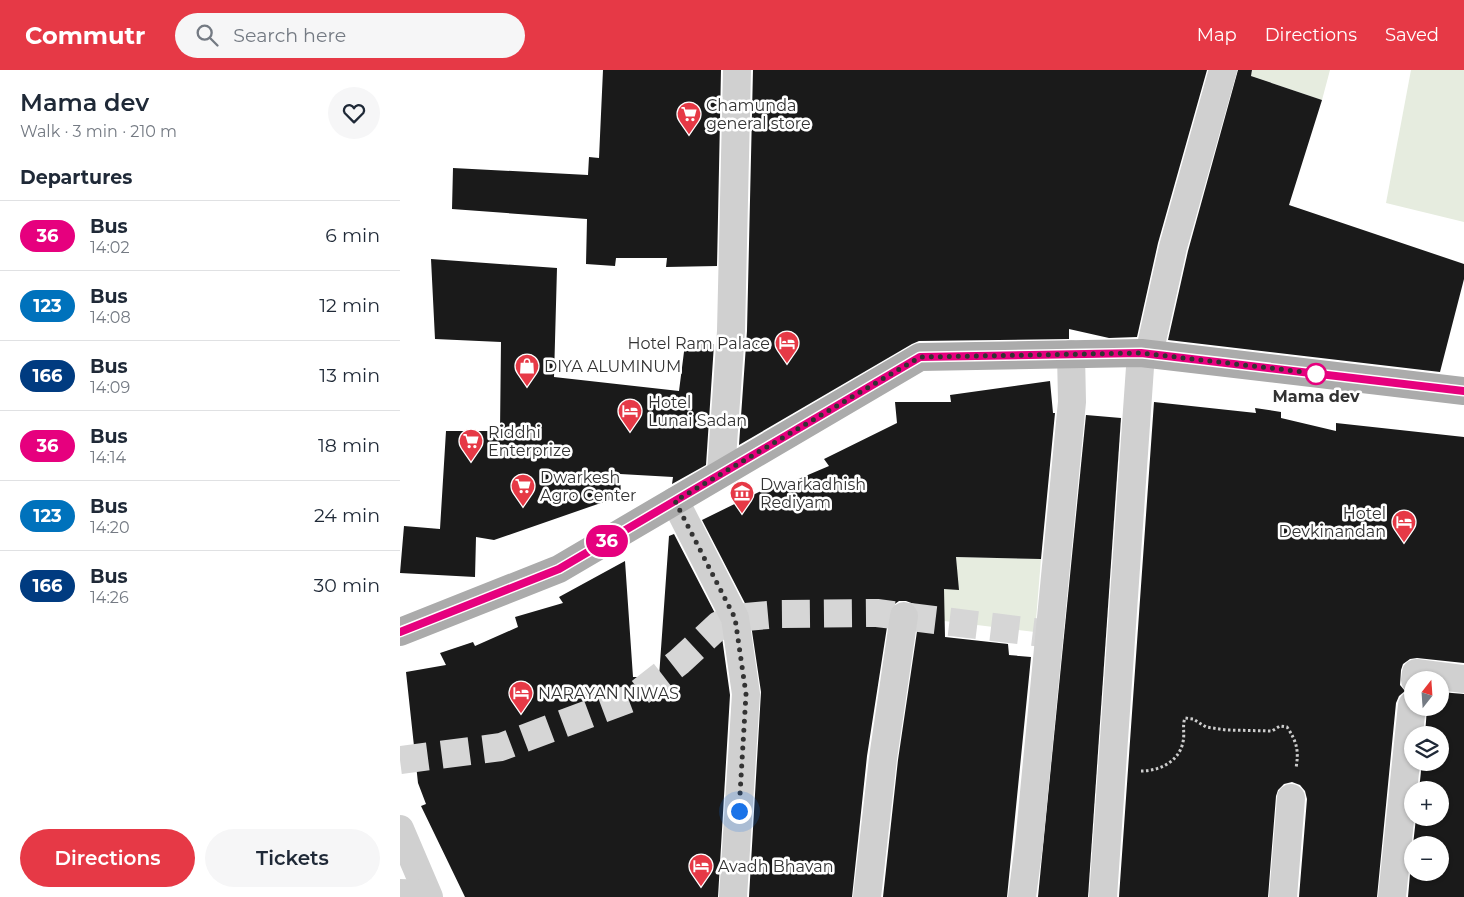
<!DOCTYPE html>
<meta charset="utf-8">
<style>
:root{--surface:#fff;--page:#f6f6f7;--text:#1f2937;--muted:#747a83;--line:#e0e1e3;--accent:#e63946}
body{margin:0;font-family:Montserrat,sans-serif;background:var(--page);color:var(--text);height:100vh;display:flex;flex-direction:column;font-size:19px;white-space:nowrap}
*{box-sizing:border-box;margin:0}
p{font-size:16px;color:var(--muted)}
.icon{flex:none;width:28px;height:28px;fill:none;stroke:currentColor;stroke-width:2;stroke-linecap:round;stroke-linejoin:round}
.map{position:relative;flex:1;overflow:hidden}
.panel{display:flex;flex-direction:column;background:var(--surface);width:400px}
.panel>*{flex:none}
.badge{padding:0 10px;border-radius:16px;font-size:18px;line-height:32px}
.needle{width:32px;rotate:17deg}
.fabs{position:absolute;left:1004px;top:601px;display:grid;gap:10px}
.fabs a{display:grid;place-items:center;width:45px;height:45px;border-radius:50%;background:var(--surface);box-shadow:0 1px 4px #0004;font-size:25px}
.you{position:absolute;width:25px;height:25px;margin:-12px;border:4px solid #fff;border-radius:50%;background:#1a73e8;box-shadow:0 0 0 8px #1a73e833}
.map>.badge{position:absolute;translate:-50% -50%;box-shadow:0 0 0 2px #fff}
h2{padding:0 20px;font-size:19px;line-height:45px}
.round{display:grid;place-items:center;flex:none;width:52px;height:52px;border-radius:26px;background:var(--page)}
.summary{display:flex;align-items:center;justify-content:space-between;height:85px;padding:0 20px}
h1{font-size:24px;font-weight:600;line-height:38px}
.button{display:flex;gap:10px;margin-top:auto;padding:10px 20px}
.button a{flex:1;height:58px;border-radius:30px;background:var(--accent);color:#fff;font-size:20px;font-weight:600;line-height:58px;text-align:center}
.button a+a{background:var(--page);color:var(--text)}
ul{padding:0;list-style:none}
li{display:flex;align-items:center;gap:15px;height:70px;padding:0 20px;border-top:1px solid var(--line)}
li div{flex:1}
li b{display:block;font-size:19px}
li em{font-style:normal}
li .badge{min-width:55px;font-weight:700;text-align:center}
header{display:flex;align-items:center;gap:30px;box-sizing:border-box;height:70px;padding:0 25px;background:var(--accent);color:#fff}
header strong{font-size:24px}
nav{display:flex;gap:28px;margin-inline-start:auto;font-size:18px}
.search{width:350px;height:45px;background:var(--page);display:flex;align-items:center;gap:12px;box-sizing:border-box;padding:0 18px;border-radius:28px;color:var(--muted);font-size:19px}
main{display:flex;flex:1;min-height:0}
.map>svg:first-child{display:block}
.green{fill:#e6ecdf}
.building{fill:#1a1a1a}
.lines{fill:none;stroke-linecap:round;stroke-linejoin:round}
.minor-tunnel{stroke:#d6d6d6;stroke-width:28;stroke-dasharray:28 14;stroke-linecap:butt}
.path{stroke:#cdcdcd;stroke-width:3;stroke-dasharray:2.5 2.5;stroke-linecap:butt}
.minor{stroke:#d0d0d0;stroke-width:28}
.major{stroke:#ababab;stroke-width:28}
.line-casing{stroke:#fff;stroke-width:11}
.line{stroke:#e6007e;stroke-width:8}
.walk{stroke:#333;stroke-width:5;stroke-dasharray:0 9}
.stop-dot{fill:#fff;stroke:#e6007e;stroke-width:2.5}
.labels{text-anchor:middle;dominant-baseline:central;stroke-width:5;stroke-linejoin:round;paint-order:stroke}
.poi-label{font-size:16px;fill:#333;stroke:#fff;text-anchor:start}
.stop-label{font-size:16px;font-weight:bold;fill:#333;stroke:#fff}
</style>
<header>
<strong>Commutr</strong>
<div class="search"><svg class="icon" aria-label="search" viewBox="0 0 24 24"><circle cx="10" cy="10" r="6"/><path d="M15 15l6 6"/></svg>Search here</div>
<nav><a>Map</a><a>Directions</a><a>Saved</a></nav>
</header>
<main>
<section class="panel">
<div class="summary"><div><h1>Mama dev</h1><p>Walk · 3 min · 210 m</p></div><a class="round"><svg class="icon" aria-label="heart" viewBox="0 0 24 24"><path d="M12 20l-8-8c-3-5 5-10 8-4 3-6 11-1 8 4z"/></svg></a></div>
<h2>Departures</h2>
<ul>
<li><span class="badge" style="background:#e6007e;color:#fff">36</span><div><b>Bus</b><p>14:02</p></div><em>6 min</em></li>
<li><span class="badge" style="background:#0072bc;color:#fff">123</span><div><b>Bus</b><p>14:08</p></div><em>12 min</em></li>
<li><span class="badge" style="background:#003b80;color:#fff">166</span><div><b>Bus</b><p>14:09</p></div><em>13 min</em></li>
<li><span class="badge" style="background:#e6007e;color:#fff">36</span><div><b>Bus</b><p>14:14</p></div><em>18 min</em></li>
<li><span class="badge" style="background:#0072bc;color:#fff">123</span><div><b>Bus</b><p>14:20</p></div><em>24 min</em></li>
<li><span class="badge" style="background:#003b80;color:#fff">166</span><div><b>Bus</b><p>14:26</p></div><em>30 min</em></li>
</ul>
<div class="button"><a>Directions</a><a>Tickets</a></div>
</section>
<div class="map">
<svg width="1064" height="827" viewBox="0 0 1064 827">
<rect width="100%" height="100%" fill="#fff"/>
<g class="green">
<path d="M852 0H930L922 30 851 6Z"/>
<path d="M1011 0H1064V152L986 133Z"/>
<path d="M556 487 641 489 635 562 544 551 541 519H558Z"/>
</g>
<g class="building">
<path d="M203 0H321L317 196 266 197 267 188H216L215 196 186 194 187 149 52 139 53 98 188 105 189 87 199 88Z"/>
<path d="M353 0H807L758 173 737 267 709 268 669 259V269L519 271 512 274 339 375 347 261Z"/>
<path d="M838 0H852L851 6 922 30 889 135 1064 194V209L1040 302 768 270 788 181Z"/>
<path d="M31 189 157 198 154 307 279 321 285 274H314L306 395 272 414 273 407 220 404 221 426 94 470 76 467 75 507 0 503 4 456 40 459 46 361H100L101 272 35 269Z"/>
<path d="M650 311 653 343H655L641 489 556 487 559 520 544 519 545 567 608 574 609 585 631 587 607 827H483L498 690 519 548V541L514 534 506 531H499L492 536 489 544 467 686 452 827H349L361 622 349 541 302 450 363 420 382 416 429 396 424 389 497 353 495 332H551L550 325Z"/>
<path d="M754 332 856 343 855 338 881 342V348L936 361V353L1064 367V593L1017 588 1010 589 1003 594 1001 600 1000 615 1005 621 999 626 996 633 977 827H899L907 729 905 721 900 715 892 712 884 714 878 720 876 726 868 827H719Z"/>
<path d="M686 345 721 348 688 827H638Z"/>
<path d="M274 464 320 553 330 625 318 827H65L21 736 26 734 18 713 6 602 46 595 40 583 73 572 75 576 118 557 115 547 163 533 159 527 225 491 233 607H259L269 466Z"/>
<path d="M1040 622 1064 624V827H1008L1012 781V802H1040V775H1013L1016 748H1040V720H1019L1022 692H1040V665H1025L1027 638H1040Z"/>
</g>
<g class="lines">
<path class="minor-tunnel" d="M0 690 101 677 234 627 279 592 319 555 335 548 379 544 477 543 651 564"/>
<path class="path" d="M741 701C759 701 779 692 783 672 785 664 782 656 785 648L793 649 806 657 826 660 872 661 880 656 887 657C897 672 899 681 896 698"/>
<g class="minor">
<path d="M749 284 773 177 823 0"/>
<path d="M321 402 331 261 337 0"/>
<path d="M275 431 335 548 346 624 333 827"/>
<path d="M1015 610 1016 603 1064 609"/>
<path d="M0 759 29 827"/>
<path d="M0 823 27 824"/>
<path d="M467 827 483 688 504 546"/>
<path d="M622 827 629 774 672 332 671 284"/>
<path d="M703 827 741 283"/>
<path d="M883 827 891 728"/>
<path d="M992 827 1012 635"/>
</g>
<path class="major" d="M0 562 159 499 520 287 741 283 1064 321"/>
</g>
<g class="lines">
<defs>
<path id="line" d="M0 562 159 499 520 287 741 283 1064 321"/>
</defs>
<use href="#line" class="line-casing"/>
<use href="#line" class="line"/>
<path class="walk" d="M339 741 346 624 335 548 275 431 520 287 741 283 921 304H916"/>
</g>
<defs>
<symbol id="supermarket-pin" viewBox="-11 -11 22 30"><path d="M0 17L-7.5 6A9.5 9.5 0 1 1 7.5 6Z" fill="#e63946" stroke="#fff"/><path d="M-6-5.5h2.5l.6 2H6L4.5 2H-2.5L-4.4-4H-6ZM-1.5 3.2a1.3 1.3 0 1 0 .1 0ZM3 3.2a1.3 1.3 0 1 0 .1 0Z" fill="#fff"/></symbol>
<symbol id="hotel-pin" viewBox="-11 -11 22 30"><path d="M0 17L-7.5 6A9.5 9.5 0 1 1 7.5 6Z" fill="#e63946" stroke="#fff"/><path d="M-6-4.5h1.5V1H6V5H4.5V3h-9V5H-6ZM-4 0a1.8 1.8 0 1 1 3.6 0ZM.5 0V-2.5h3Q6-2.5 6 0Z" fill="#fff"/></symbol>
<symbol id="shop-pin" viewBox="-11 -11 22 30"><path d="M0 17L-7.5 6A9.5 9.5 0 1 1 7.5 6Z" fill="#e63946" stroke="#fff"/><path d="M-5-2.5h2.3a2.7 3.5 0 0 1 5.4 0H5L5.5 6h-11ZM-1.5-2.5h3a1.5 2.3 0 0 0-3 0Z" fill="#fff"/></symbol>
<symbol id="museum-pin" viewBox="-11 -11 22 30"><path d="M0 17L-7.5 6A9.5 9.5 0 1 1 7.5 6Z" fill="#e63946" stroke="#fff"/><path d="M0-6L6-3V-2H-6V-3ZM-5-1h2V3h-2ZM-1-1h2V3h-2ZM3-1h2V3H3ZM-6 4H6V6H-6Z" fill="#fff"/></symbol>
</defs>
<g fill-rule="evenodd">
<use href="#supermarket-pin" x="275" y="30" width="28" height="38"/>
<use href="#hotel-pin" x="373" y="259" width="28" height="38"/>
<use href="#shop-pin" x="113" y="282" width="28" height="38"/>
<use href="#hotel-pin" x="216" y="327" width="28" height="38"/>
<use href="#supermarket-pin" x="57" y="357" width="28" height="38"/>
<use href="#supermarket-pin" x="109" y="402" width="28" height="38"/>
<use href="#museum-pin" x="328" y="409" width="28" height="38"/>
<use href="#hotel-pin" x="990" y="438" width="28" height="38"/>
<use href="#hotel-pin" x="107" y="609" width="28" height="38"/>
<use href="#hotel-pin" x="287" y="782" width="28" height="38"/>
</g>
<circle class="stop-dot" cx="916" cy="304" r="10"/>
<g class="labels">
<g class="poi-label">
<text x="306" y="35">Chamunda<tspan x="306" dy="18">general store</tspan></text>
<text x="370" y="273" text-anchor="end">Hotel Ram Palace</text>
<text x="144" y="296">DIYA ALUMINUM</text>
<text x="248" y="332">Hotel<tspan x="248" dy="18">Lunai Sadan</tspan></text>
<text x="88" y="362">Riddhi<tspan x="88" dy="18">Enterprize</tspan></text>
<text x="140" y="407">Dwarkesh<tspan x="140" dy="18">Agro Center</tspan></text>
<text x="360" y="414">Dwarkadhish<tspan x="360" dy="18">Rediyam</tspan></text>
<text x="986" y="443" text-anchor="end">Hotel<tspan x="986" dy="18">Devkinandan</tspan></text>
<text x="138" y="623">NARAYAN NIWAS</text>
<text x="318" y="796">Avadh Bhavan</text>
</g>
<g class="stop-label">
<text x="916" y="326">Mama dev</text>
</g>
</g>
</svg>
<div class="fabs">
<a><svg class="needle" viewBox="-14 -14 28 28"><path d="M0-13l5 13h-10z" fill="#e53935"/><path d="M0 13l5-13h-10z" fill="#747a83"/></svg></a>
<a><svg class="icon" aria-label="layers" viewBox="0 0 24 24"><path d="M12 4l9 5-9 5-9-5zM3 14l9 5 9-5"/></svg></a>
<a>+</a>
<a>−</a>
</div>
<div class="you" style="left:339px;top:741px"></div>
<b class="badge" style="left:207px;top:471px;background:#e6007e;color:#fff">36</b>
</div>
</main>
